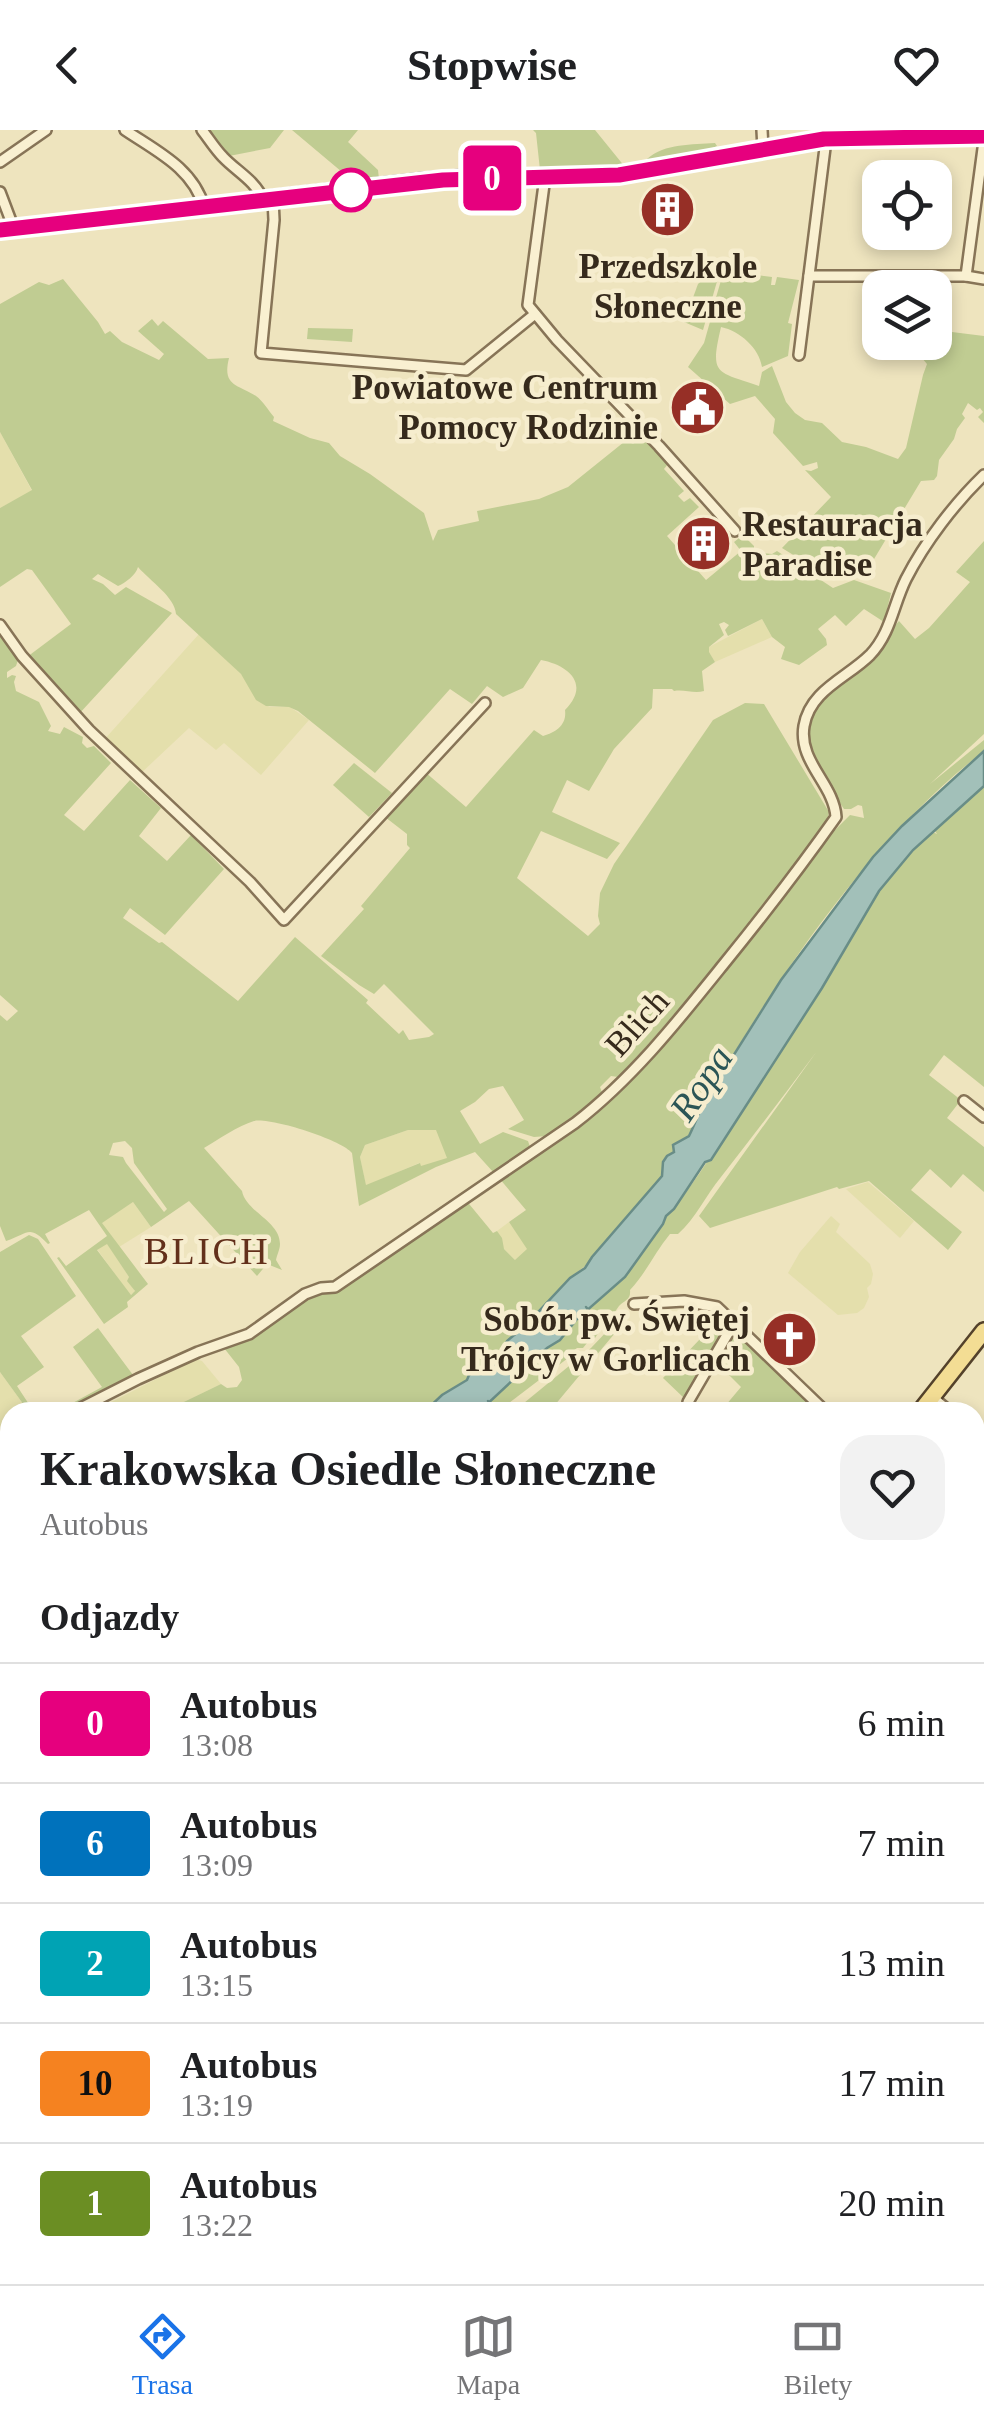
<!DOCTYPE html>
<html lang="pl">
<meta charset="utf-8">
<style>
:root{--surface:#fff;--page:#f2f2f2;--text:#202124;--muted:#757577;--line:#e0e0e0;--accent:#1a73e8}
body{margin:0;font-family:Georgia,serif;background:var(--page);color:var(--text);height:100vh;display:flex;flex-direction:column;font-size:38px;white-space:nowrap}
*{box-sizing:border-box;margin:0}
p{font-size:32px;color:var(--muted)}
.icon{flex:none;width:55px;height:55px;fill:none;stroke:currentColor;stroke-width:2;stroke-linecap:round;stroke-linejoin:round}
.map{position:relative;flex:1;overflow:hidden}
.sheet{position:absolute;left:0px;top:1272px;width:985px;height:882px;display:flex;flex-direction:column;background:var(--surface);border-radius:30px 30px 0 0;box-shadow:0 5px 15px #0003}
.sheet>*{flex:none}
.badge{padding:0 20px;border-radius:8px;font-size:35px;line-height:65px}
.buttons{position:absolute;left:862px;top:30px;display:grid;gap:20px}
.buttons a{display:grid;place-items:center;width:90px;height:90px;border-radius:20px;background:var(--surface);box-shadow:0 5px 15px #0003;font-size:50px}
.map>.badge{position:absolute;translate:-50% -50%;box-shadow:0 0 0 5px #fff}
h2{padding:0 40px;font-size:38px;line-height:90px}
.round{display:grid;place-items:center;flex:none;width:105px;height:105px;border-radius:30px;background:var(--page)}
.head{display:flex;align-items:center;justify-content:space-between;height:170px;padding:0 40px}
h1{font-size:48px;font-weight:700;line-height:75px}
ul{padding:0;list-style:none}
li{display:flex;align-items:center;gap:30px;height:120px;padding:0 40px;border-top:2px solid var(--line)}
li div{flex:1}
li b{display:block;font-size:38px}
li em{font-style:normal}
li .badge{min-width:110px;font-weight:700;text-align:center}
header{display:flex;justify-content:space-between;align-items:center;height:130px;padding:0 40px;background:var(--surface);font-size:45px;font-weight:700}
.dock{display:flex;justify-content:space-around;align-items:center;height:140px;border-top:2px solid var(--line);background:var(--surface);font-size:28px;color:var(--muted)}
.dock a{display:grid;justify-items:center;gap:5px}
.dock .current{color:var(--accent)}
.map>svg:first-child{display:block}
.farmland{fill:#e4dfac}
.green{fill:#c0cc92;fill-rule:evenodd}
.water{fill:#a2c0b9;stroke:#698d87;stroke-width:2.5}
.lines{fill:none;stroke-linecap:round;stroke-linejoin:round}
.stream{stroke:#698d87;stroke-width:2.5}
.street-casing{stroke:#877457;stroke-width:14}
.secondary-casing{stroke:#68553a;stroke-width:19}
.primary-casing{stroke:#54422b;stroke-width:20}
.street{stroke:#f9f0d1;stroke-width:9}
.secondary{stroke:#f9f0d1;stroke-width:14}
.primary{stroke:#f3dd94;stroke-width:15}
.line-casing{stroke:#fff;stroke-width:22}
.line{stroke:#e6007e;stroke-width:15}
.stop-dot{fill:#fff;stroke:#e6007e;stroke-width:5}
.labels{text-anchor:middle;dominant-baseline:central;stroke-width:9;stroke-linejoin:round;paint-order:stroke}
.poi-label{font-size:35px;font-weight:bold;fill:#362a1c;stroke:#f6edce;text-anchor:end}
.street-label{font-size:35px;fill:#362a1c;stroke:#f6edce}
.water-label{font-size:38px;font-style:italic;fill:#2b5556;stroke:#f6edce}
.neighbourhood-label{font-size:38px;letter-spacing:2.5px;fill:#63301b;stroke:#f6edce}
</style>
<header><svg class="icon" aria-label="back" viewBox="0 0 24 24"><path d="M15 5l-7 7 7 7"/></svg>Stopwise<svg class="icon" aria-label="heart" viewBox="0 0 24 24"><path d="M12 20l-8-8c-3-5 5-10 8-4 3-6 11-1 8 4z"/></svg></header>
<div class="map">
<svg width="984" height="2154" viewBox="0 0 984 2154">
<rect width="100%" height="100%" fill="#eee4be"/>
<g class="farmland">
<path d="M0 302 32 361 0 378Z"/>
<path d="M762 489 772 507 715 532 708 521 709 517Z"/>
<path d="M199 504 241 544 269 577H290L309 590 261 645 224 613 216 620 189 598 139 645 103 611Z"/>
<path d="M437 999 448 1028 421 1037 419 1033 366 1056 360 1027 365 1015 408 1000Z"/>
<path d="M868 1052 914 1091 900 1108 846 1059Z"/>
<path d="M133 1072 151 1097 119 1117 101 1093Z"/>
<path d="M831 1086 840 1094 836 1102 870 1134 873 1144 871 1154 867 1158 869 1167 864 1178 857 1183 838 1185 788 1143 800 1122Z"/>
<path d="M509 1092 528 1119 516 1131 503 1118 501 1108 497 1101Z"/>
<path d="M107 1113 129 1147 135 1162 130 1165 97 1119Z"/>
<path d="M195 1229 202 1231 221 1254 163 1282H92Z"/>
<path d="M0 1242 29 1282H10V1310L0 1296Z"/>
</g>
<g class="green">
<path d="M204 0H284L270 18 229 26 226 25 223 17Z"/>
<path d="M292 0H358L348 12 378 40 379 49 347 53 342 42Z"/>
<path d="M533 0H595L625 37 540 40 536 3Z"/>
<path d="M715 13 717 16 698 24 649 33 647 29C665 13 692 15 715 13Z"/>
<path d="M724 140 746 143V151H749L750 144 772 147 771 155H775L777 147 799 150 788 193 792 194 788 226 762 237C759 218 740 201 721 197 710 245 715 241 759 256L762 242 772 236 786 272 795 283 805 290 822 293 842 312 866 317 898 329 906 318 923 245 927 234 921 227 926 224 933 227 944 201 984 206V293L978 287 983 282 980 278 977 280 968 273 962 284 965 288 957 299 954 309 939 330 937 346 934 350 921 351 862 449 857 447 834 450 782 418 831 367 805 340 811 341 818 338 817 332 803 336 773 303 775 289 755 266 730 274 688 237 704 213 715 174 720 175V173L715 171Z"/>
<path d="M708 145 718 148 703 200 684 192 698 154Z"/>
<path d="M63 149 98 192 105 204 110 201 122 212 159 230 164 224 138 201 152 189 158 196 163 191 208 229 229 228C222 256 237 254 256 266 263 271 268 280 274 287L273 291 310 308 329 313 340 326 370 344 424 383 433 411 438 400 479 391 477 381 539 369 568 357 624 312 633 297 668 334 664 339 684 361 678 366 684 372 690 368 699 377 667 406 706 450 741 421 734 412 743 405 754 416V422L772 424 777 421 833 458 854 450 891 463 884 492 864 479 846 496 835 485 818 499 826 509 827 515 799 535 781 529 785 517 772 507 762 489 728 506 725 500 729 495 724 492 719 494 724 505 709 517V522L715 532 702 541 704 561C694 564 684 559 674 561L672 559H653L652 578 614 619 589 661 567 650 552 682 620 713 607 729 541 701 517 748 588 806 600 794 598 786 600 763 614 734 713 590 745 573 764 574 829 682 827 690 754 789 750 790 748 795C706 848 664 898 618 947L611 946 600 957 603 965 547 1006 534 1007 508 999 524 990 503 956 489 959 475 972 460 981 480 1014 503 1002 528 1011 530 1017 494 1043 475 1022 436 1037 359 1076 352 1023C342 1010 270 987 254 991 238 996 219 1009 204 1018L242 1061C246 1082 280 1091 280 1114 280 1119 277 1125 276 1130L282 1140 267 1134 257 1146 189 1071 151 1097 133 1072 102 1093 148 1154 127 1172 128 1177 104 1194 57 1128 59 1127 66 1136 107 1106 89 1080 45 1104 50 1113 48 1114C29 1094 29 1103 6 1111L0 1096V885L7 891 18 881 0 865V505L18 530 16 536 7 542V548L12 545 16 546 14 552 16 561 39 572 51 596 48 601 60 604 64 597 83 607 82 613 87 618 94 616 111 633 64 685 84 701 130 650 161 678 139 706 167 731 191 705 224 739 165 805 130 778 123 788 159 813 162 812 238 871 295 807 368 870 366 873 399 904 403 900 409 910 429 907 434 904 384 854 374 864 359 855 321 826 364 779 361 776 410 718 407 715V704L385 687 425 642 466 677 534 600 543 606C556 602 567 595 565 580 591 554 568 535 541 530L523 558 503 567 487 556 472 574 450 559 375 643 298 581 289 577 266 576 256 570 241 544 176 484C175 467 150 451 138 437 136 445 125 453 118 456L98 444 92 449 103 454 115 465 126 457 172 483 78 585 27 527 71 494 32 440 27 439 0 457V378L32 360 0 302V174L39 152 49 155ZM408 1000H436L447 1028 421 1036 420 1033 366 1055 360 1027 365 1015ZM125 1011 132 1018 134 1033 167 1079 164 1082 126 1033 123 1027 109 1025 113 1013ZM107 1114 129 1147 127 1151 135 1161 131 1165 97 1120Z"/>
<path d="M308 198 353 199 352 212 307 209Z"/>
<path d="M984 411V604L930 654 984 610V621C876 704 786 834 718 950 704 966 698 988 689 1006L680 1010 663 1046 592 1127C586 1138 578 1140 570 1148 536 1183 508 1218 469 1245L467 1250 442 1265 424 1282H163L221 1254 227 1258 237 1257 242 1250 239 1237 224 1218 257 1204 311 1164 323 1160 327 1163 333 1161 336 1163V1158L465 1069 493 1103 497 1101 502 1108 504 1119 515 1130 527 1119 509 1092 526 1080 499 1048 607 969 832 700H835L850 685 864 688 862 676 858 675 851 679H844C822 645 787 606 821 568 837 551 859 539 875 523 885 514 889 501 899 491L915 509 929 498 970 452 956 442Z"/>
<path d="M354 633 392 663 369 687 333 655Z"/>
<path d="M984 656V957L944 925 929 945 961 970 947 988 984 1017V1062L963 1044 951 1058 930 1039 911 1060 962 1102 948 1120 869 1051 839 1059 837 1057 710 1098 699 1086 817 921C785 964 753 1006 721 1047 706 1065 696 1088 678 1104H670C655 1122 646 1143 630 1160 631 1170 625 1170 619 1176 616 1180 614 1184 610 1188L601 1185 604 1194 595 1208 586 1211 587 1213 583 1218H577L573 1221 572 1225 497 1282H476L547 1218 555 1214 577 1189 625 1147 663 1095 665 1086 674 1079 699 1044 822 858 879 761 913 720 933 702 937 704 934 700Z"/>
<path d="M29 1105 38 1109 76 1166 21 1206 44 1237 17 1256 34 1282H29L0 1242V1122Z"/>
<path d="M720 1184 728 1193 684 1268 663 1248 719 1189 717 1186Z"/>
<path d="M98 1198 133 1245 132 1248 66 1282H56L102 1257 73 1217Z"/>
<path d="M610 1198 615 1203 549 1282H513L591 1218Z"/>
<path d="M732 1203 742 1206 812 1273 805 1279 807 1282H720L741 1257 716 1232Z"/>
<path d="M10 1325V1410L0 1412V1330Z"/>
<path d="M975 1369 984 1376V1433L975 1425Z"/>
<path d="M10 1447V1507L0 1512V1449Z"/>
<path d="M975 1472 984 1478V1798L980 1800 975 1795Z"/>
<path d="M0 1541 10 1549V1765L0 1774V1592L6 1587 0 1581Z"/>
<path d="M975 1867 984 1874V1945L975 1937Z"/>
<path d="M984 2100V2154H933L941 2145H975V2111Z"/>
<path d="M705 2145H745L746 2146 740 2154H700L698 2153Z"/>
</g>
<path class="water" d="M984 621V656L913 720 879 761 822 858 711 1030 705 1032 674 1079 666 1086 663 1094 625 1147 577 1189 560 1210 547 1218 483 1278 476 1282H424L442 1265 467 1250 469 1245 499 1225 507 1211 525 1196 570 1148 585 1138 592 1127 662 1046 663 1032 667 1026 674 1022 673 1015 689 1006C698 988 704 966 718 950L781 850 873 727 902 696Z"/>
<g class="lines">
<g class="stream">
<path d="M586 1177 601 1195"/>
<path d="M488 1271 497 1281"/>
<path d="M0 1369 10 1374"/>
<path d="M975 1475 984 1481"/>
<path d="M831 2145 838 2154"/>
<path d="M51 2154 55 2145"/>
</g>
<defs>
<g id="street">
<path d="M125 0C156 21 193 38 204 77"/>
<path d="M202 0C209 9 215 19 223 27 236 41 256 51 263 70"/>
<path d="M762 0 763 19"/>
<path d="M0 32 46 0"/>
<path d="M545 47 528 175 557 210 659 316 735 401"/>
<path d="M0 62 14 99"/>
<path d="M273 69 274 90 261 223 466 240 535 184"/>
<path d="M809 146H966L984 149"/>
<path d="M966 146 984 11"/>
<path d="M799 225 825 18 824 9"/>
<path d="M0 495 22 526 89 600 250 752 284 790 485 573"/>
<path d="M964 971 984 987"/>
<path d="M634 1174 684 1171 717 1177 826 1282"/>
<path d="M932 1267 950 1282"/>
<path d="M688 1272 734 1193"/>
<path d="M73 1282 138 1249 198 1222 249 1204 305 1164 321 1158 335 1157 575 993C632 949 678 891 723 835 762 787 800 738 836 687 834 654 798 632 804 596 810 560 847 548 870 525 891 503 893 475 906 449 925 412 954 374 984 345"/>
<path d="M975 1304 984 1312"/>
<path d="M0 1326 10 1321"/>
<path d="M975 1782 984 1793"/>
<path d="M0 1805 10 1817"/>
<path d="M975 1941 984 1949"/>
<path d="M975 2050 984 2058"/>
<path d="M684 2145 695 2154"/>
<path d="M765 2145 775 2154"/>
<path d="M837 2145 845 2154"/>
</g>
<path id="secondary" d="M0 100 422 51 461 48 619 45 824 9 984 6"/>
<g id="primary">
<path d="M920 1282 984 1201"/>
<path d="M297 2154 304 2145"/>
</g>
</defs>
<use href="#street" class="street-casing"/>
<use href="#secondary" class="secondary-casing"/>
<use href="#primary" class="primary-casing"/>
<use href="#street" class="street"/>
<use href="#secondary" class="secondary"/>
<use href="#primary" class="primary"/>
</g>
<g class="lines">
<defs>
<path id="line" d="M0 100 443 50 619 45 824 9 984 6"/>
</defs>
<use href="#line" class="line-casing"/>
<use href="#line" class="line"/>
</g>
<defs>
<symbol id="building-disc" viewBox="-11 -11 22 22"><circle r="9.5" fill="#962f26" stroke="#f6edce"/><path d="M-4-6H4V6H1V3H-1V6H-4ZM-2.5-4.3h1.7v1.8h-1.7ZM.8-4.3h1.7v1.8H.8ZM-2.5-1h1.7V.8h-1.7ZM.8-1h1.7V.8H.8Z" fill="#fff"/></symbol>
<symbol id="civic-disc" viewBox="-11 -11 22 22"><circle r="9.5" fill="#962f26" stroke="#f6edce"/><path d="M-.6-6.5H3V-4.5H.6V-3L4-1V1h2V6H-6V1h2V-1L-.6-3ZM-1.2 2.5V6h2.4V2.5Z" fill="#fff"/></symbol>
<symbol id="church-disc" viewBox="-11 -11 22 22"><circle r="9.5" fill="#962f26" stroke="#f6edce"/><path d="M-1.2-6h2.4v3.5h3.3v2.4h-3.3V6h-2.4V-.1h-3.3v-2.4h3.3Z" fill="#fff"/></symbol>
</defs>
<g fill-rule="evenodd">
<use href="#building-disc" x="636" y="48" width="63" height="63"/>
<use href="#civic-disc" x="666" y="246" width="63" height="63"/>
<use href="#building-disc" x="672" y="382" width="63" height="63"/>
<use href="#church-disc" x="758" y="1178" width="63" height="63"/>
</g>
<circle class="stop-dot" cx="351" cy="60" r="20"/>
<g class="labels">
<g class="poi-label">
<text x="668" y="136" text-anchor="middle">Przedszkole<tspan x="668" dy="40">Słoneczne</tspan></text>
<text x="658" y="257">Powiatowe Centrum<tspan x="658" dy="40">Pomocy Rodzinie</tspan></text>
<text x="742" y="394" text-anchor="start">Restauracja<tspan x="742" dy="40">Paradise</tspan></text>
<text x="750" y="1189">Sobór pw. Świętej<tspan x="750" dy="40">Trójcy w Gorlicach</tspan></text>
</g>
<g class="street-label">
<text transform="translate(637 893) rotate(-48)">Blich</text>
</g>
<g class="water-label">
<text transform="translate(701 953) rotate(-56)">Ropa</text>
</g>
<g class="neighbourhood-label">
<text x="207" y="1121">BLICH</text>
</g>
</g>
</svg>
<div class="buttons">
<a><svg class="icon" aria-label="locate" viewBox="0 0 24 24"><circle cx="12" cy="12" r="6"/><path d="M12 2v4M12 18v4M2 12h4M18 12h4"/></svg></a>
<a><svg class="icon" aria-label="layers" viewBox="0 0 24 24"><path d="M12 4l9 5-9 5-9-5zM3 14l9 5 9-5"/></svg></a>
</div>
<b class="badge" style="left:492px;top:48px;background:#e6007e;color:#fff">0</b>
<section class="sheet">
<div class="head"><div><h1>Krakowska Osiedle Słoneczne</h1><p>Autobus</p></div><a class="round"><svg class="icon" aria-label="heart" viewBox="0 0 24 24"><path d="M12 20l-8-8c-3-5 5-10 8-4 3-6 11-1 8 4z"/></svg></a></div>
<h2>Odjazdy</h2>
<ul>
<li><span class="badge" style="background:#e6007e;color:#fff">0</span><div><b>Autobus</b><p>13:08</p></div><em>6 min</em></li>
<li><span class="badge" style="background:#0072bc;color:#fff">6</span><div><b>Autobus</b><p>13:09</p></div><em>7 min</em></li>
<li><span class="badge" style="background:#00a3b4;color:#fff">2</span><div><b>Autobus</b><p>13:15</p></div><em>13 min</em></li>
<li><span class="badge" style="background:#f58220;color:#111">10</span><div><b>Autobus</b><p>13:19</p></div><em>17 min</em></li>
<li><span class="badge" style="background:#6b8e23;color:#fff">1</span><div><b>Autobus</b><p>13:22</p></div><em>20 min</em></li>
</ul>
</section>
</div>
<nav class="dock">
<a class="current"><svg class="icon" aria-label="directions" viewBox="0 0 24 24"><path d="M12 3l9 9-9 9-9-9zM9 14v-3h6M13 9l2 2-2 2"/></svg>Trasa</a>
<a><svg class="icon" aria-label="map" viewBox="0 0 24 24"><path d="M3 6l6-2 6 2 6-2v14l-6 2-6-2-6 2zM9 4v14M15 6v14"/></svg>Mapa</a>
<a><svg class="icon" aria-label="tickets" viewBox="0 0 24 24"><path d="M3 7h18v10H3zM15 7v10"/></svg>Bilety</a>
</nav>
